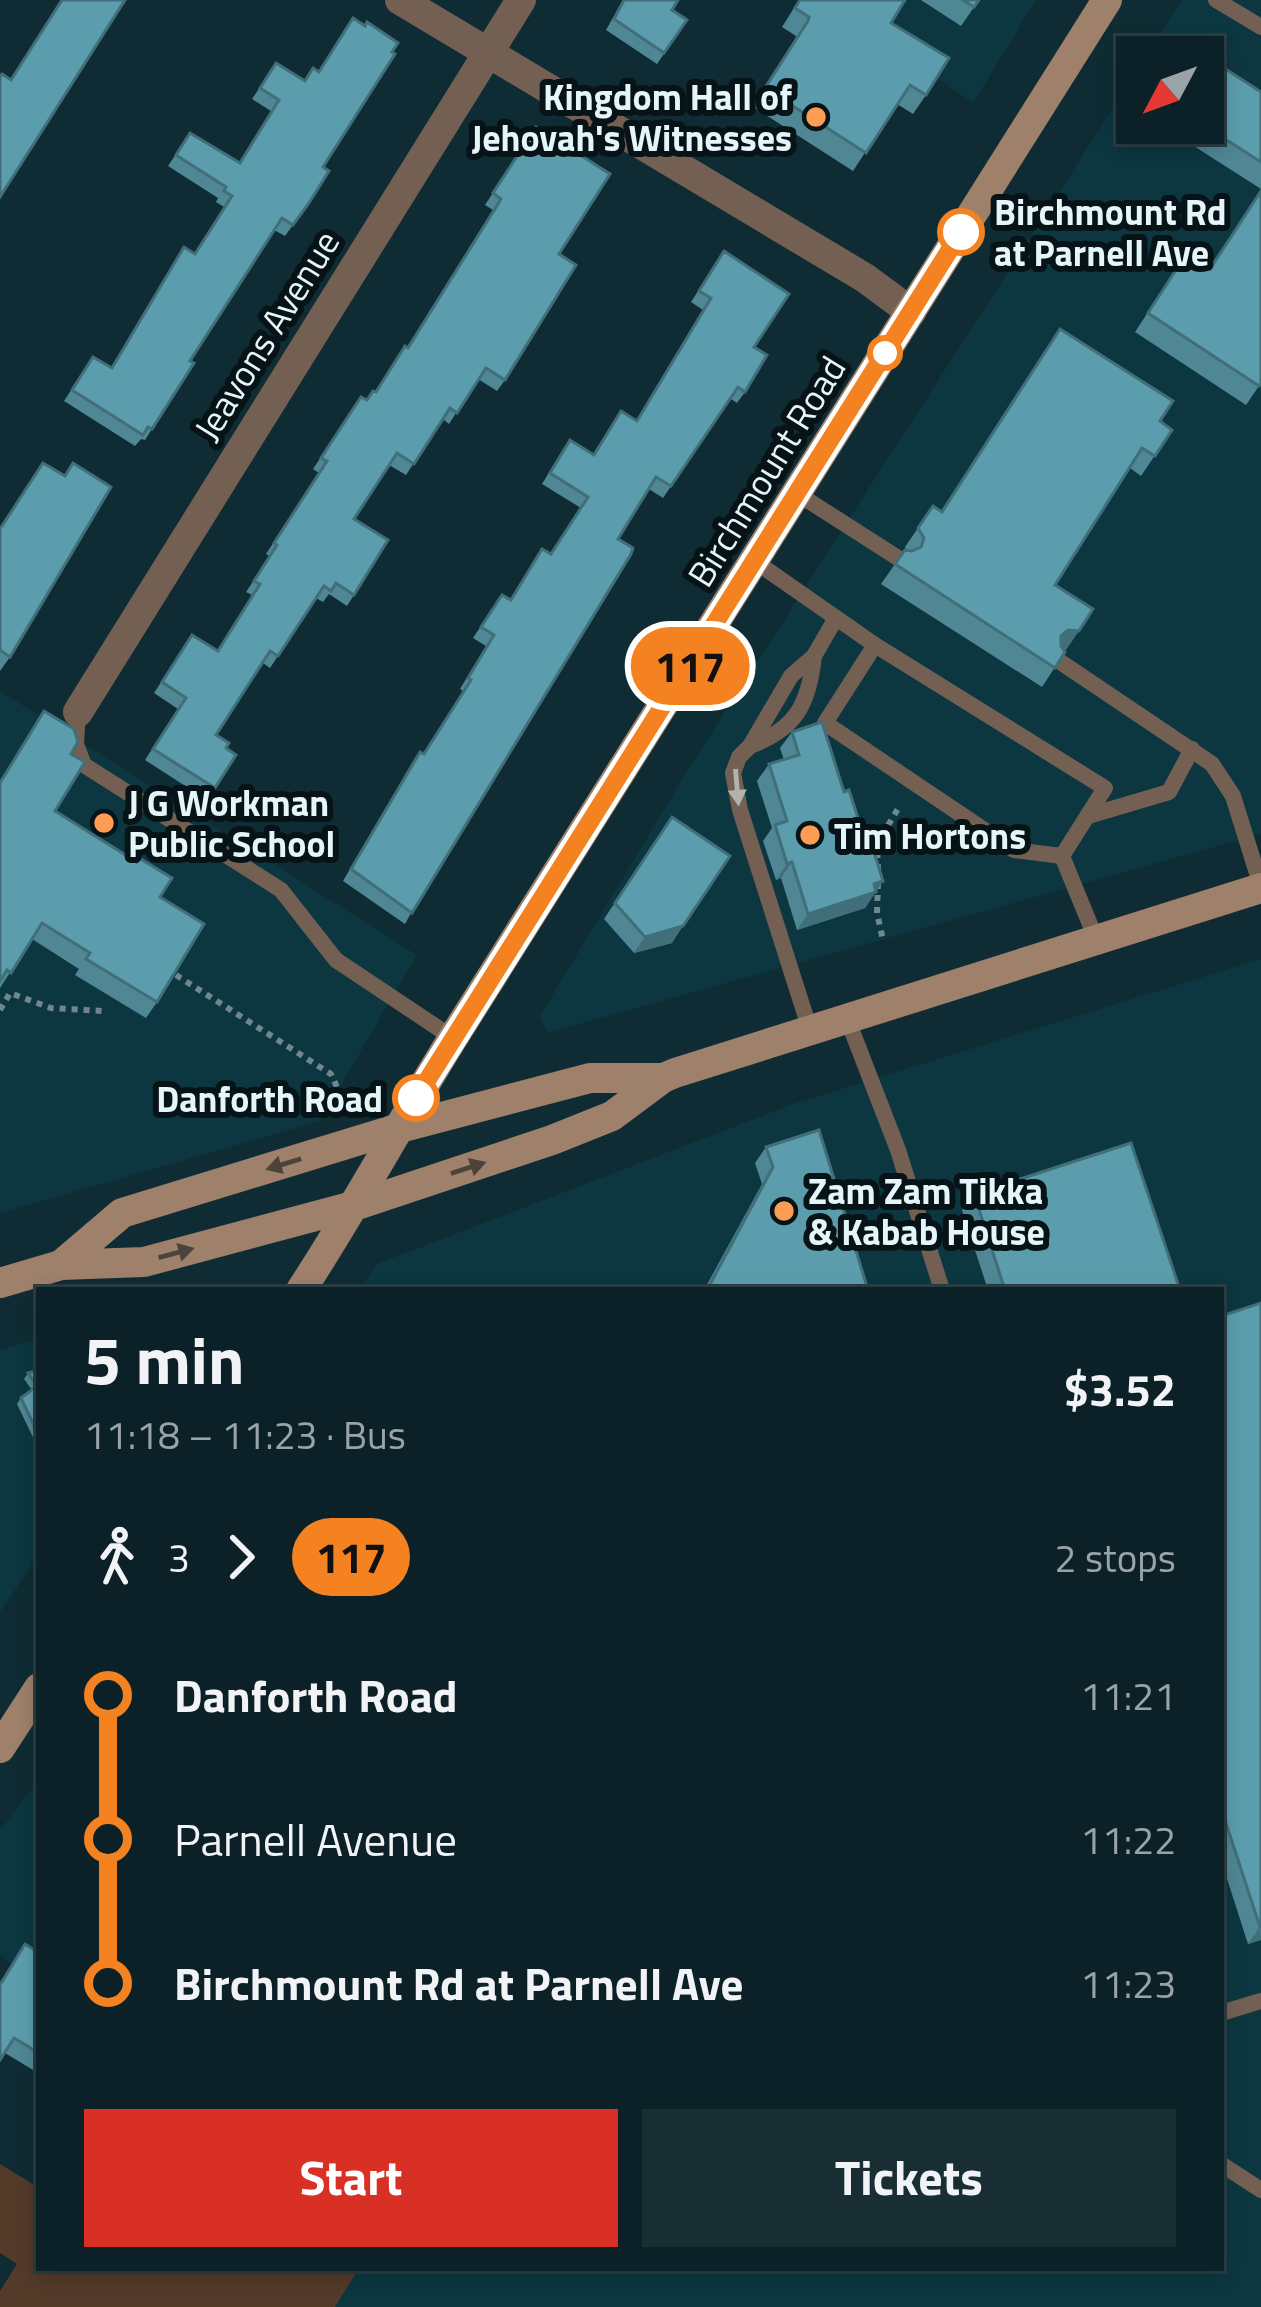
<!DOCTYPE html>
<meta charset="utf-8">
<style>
:root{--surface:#0b2127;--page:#192e33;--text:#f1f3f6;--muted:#9aa3a7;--line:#2b3e44;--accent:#d93025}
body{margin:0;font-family:"Titillium Web",sans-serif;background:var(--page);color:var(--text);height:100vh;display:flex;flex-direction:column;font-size:45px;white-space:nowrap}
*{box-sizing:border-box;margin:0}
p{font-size:39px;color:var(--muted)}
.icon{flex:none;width:66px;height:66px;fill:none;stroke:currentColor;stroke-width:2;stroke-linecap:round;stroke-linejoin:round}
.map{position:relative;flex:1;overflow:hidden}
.sheet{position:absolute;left:36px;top:1287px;width:1188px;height:984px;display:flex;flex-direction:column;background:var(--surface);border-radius:0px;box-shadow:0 6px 18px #0003,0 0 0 3px var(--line)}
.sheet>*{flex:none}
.badge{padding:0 24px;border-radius:39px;font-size:42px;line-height:78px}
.needle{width:78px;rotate:229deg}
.tools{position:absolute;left:1116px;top:36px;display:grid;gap:24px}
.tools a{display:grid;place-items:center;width:108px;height:108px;border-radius:0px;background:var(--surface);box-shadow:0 6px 18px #0003,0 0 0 3px var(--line);font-size:60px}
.map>.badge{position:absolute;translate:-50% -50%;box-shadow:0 0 0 6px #fff}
.legs{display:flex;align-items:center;gap:18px;height:132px;padding:0 48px;font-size:39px}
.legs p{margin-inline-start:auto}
.summary{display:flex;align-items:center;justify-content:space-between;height:204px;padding:0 48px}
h1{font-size:66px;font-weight:700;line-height:90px}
.cta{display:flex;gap:24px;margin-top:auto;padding:24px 48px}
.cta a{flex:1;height:138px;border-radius:0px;background:var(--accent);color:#fff;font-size:48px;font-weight:700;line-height:138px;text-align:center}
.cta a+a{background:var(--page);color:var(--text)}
ul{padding:0 48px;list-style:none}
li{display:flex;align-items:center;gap:42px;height:144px;font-size:45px}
li i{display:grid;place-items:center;width:18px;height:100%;margin:0 15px;background:currentColor}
li i::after{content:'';width:30px;height:30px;margin:-15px;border:9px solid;border-radius:50%;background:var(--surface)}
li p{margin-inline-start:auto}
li:first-child i{background:linear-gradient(#0000 50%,currentColor 0)}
li:last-child i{background:linear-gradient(currentColor 50%,#0000 0)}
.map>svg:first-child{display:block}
.built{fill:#0c3740}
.green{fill:#533a29}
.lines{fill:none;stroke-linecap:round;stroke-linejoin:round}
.path{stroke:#70878e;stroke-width:6;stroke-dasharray:6 6;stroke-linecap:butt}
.service{stroke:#736053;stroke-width:16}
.minor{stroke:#736053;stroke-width:30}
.secondary{stroke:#9e806b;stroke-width:30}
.wall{fill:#4f8795}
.shaded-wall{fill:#406e79}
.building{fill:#5c9dad;stroke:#406e79;stroke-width:3}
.oneway{fill:#b2b2af}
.oneway2{fill:#4b443c}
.line-1-casing{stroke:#fff;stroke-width:27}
.line-1{stroke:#f58220;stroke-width:18}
.poi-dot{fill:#fc9d53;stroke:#071316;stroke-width:4.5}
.stop-1-dot{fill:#fff;stroke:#f58220;stroke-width:6}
.labels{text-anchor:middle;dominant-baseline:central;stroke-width:12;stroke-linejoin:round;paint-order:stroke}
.poi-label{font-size:36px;font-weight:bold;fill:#e5f6fa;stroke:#071316;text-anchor:start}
.stop-label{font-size:36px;font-weight:bold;fill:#e5f6fa;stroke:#071316;text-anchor:start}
.street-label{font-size:36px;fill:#e5f6fa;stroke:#071316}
</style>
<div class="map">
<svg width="1261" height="2307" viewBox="0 0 1261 2307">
<rect width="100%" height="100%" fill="#0f2c34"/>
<g class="built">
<path d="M826 0H1036L973 103Z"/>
<path d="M1182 0H1261V834L547 1033 540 1016 689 768 1137 71V123H1203V57H1146Z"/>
<path d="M0 691 417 955 320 1121 0 1213Z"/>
<path d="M1261 959V2307H335L359 2268H1221V1290H360L377 1264 796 1103Z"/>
<path d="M39 1338V1554L0 1612V1350Z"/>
<path d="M39 1779V1990L0 1954V1831Z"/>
</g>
<path class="green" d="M0 2164 39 2188V2268H359L335 2307H0V2291L17 2264 0 2253Z"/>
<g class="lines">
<g class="path">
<path d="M878 870 877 844 899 807"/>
<path d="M878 883 877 913 883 940"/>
<path d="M176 975 331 1074 347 1109"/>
<path d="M0 1010 10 993 51 1008 103 1011"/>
</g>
<g class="service">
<path d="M1216 0 1261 27"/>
<path d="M798 494 898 558"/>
<path d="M756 562 875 645 1105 788 1062 856"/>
<path d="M875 645 825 723 1014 850 1062 856 1096 939"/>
<path d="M1059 661 1212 764 1233 796 1261 886"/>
<path d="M78 712 76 744 84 765 281 890 336 960 453 1038"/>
<path d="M750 746C796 729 809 704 814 656"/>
<path d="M1088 816 1169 792 1192 749"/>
<path d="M847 1018 898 1150 942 1290"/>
<path d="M810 1030 740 810 733 773 739 757 750 746 791 676 814 656 836 618"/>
<path d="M1221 2013 1261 2001"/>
<path d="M1221 2164 1261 2190"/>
</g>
<g class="minor">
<path d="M400 0 865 278 911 312"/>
<path d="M78 712 521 0"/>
</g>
<g class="secondary">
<path d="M61 1265 122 1213 396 1129 590 1078H663"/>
<path d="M0 1283 61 1265 144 1262 357 1205 552 1140 612 1116 663 1078 675 1073 1261 888"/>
<path d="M301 1290C355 1208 401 1121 453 1038L1107 0"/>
<path d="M0 1748 39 1688"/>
</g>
</g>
<g class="wall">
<path d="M623 0H678L672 10 687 20 657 64 606 30Z"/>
<path d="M799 0H905L891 23 926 95 913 114 897 104 853 171 752 106 795 39 796 36 782 27Z"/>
<path d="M921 0H979L961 26Z"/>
<path d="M276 63 323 167 309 203 285 236 274 230 190 361 152 429 145 440 141 439 135 446 64 401 93 357 111 368 184 247 195 254 224 207 216 202 218 198 168 166 190 133 239 163 271 111 252 99Z"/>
<path d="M1261 92V189L1158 123H1203Z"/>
<path d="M536 127 559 254 505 380 497 391 478 379 449 424 443 419 406 475 389 465 354 519V595L347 606 329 594 323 602 316 598 270 668 263 663 216 735 226 748 236 755 207 800 145 760 178 709 154 693 192 635 217 651 252 595 246 592 270 556 266 554 319 473 313 469 361 397 367 400 375 392 407 347 493 210 485 205Z"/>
<path d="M724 251 754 347 745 392 737 403 731 399 663 498 649 489 618 539 405 924 343 881 412 763 420 752 423 754 463 691 460 689 486 646 473 638 494 606 510 600 550 554 581 508 542 484 562 451 593 454 636 421 703 310 691 302Z"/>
<path d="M1187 253 1261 383 1246 405 1135 332Z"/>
<path d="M1060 329 1160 421 1172 430 1141 476 1130 468 1055 585 1066 650H1064L1065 652 1042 687 881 584 905 550H906L905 547 933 506 941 511Z"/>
<path d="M0 528 10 657 0 671Z"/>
<path d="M44 711 71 754 55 811 160 897 157 1002 146 1018 75 975 79 969 32 939 0 988V781Z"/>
<path d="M792 732 844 792 883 881 865 908 797 930 781 878 776 880 763 841 772 828 757 781 769 764 784 760 780 748Z"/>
<path d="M672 817V943L634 953 604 919Z"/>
<path d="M766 1147 868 1290H704L762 1184 755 1163Z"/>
<path d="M974 1194 1180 1290H988L962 1210Z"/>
<path d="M1261 1303V1940L1248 1944 1221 1860V1316Z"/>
<path d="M39 1370V1450L17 1404 21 1398 32 1390 24 1379 28 1373Z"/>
<path d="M25 1944 39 1953V2061L33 2070 5 2053 0 2060V1983Z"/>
</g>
<g class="shaded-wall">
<path d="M1068 630 1079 631 1066 650 1054 649 1061 636Z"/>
<path d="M792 862 781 878 776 880 787 864Z"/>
<path d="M883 881 865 908 797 930 808 914Z"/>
<path d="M683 926 672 943 634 953 645 937Z"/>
<path d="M1260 1927 1261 1940 1248 1944Z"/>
</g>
<g class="building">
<path d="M62 0H125L0 197V77L2 74 11 80Z"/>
<path d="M624 0H678L672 10 687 20 664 53 614 19Z"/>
<path d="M800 0H905L891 23 949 58 926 95 910 85 866 153 765 88 808 21 809 17 795 8Z"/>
<path d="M963 0H979L974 7Z"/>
<path d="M353 18 365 26 367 22 398 43 392 52 395 54 323 167 329 171 309 203 293 225 282 218 190 361 194 363 152 429 148 427 143 435 72 390 93 357 112 368 184 247 195 254 232 196 224 191 226 187 176 155 190 133 240 163 279 100 260 88 276 63 305 81 313 68 319 72Z"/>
<path d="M1195 49 1261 92V162L1200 123H1203V57H1190Z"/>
<path d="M536 127 610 174 559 254 576 265 505 380 486 368 457 413 450 408 414 464 397 453 354 519 388 540 354 595 336 583 331 591 324 586 278 656 270 651 216 735 229 743 226 748 236 755 215 788 153 749 186 698 162 682 192 635 218 651 260 584 254 581 277 545 274 543 327 461 321 458 361 397 367 400 373 391 376 392 405 346 408 348 501 199 493 193Z"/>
<path d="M1261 191V383L1259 386 1148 313 1187 253 1210 269Z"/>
<path d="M724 251 789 294 754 347 767 355 745 392 738 387 671 486 656 477 618 539 633 548 631 554 412 913 351 869 420 752 424 754 471 680 468 678 494 635 481 627 502 595 511 600 542 549 551 554 588 497 550 473 570 440 594 455 621 411 637 421 711 298 699 291Z"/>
<path d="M1060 329 1173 401 1160 421 1172 430 1155 456 1142 448 1055 585 1093 609 1079 631 1068 630 1061 636V646L1065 652 1055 668 895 564 905 550 912 551 921 547 924 538 918 528 933 506 942 512Z"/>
<path d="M43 463 65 476 73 463 111 487 10 657 0 650V529Z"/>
<path d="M44 711 74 729 78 742 71 754 85 762 55 811 137 862 139 858 172 878 160 897 204 924 157 1002 86 959 90 953 42 923 11 973 7 970 0 981V783Z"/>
<path d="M822 722 844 792 849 790 864 837 869 836 883 881 874 884 876 892 808 914 792 862 787 864 775 825 787 821 769 764 799 755 792 732Z"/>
<path d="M672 817 730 856 683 926 645 937 615 903Z"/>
<path d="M819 1130 868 1290H707L773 1167 766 1147Z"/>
<path d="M1131 1143 1180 1290H1005L974 1194Z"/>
<path d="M1261 1303V1927H1260L1221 1808V1316Z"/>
<path d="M39 1370V1436L21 1398 37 1386 28 1373Z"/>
<path d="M25 1944 39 1953V2053L14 2038 0 2060V1985Z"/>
</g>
<defs><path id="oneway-solid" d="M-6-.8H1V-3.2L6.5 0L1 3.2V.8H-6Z" transform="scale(3)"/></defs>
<use class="oneway" href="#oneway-solid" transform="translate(737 787) rotate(85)"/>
<g class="oneway2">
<use href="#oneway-solid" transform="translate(284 1164) rotate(163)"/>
<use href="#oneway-solid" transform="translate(468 1168) rotate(-18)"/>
<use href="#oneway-solid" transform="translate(176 1253) rotate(-15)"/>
</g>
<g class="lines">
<defs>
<path id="line-1" d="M416 1098 961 232"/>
</defs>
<use href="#line-1" class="line-1-casing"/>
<use href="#line-1" class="line-1"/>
</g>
<g class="poi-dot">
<circle cx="816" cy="117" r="12"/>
<circle cx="104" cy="823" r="12"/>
<circle cx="810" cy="835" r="12"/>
<circle cx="784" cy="1211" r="12"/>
</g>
<g class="stop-1-dot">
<circle cx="961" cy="232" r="21"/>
<circle cx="885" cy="353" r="15"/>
<circle cx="416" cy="1098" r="21"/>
</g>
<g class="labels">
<g class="poi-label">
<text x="792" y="96" text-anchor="end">Kingdom Hall of<tspan x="792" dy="41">Jehovah's Witnesses</tspan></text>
<text x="128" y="802">J G Workman<tspan x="128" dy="41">Public School</tspan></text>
<text x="834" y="835">Tim Hortons</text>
<text x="808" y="1190">Zam Zam Tikka<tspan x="808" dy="41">&amp; Kabab House</tspan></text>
</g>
<g class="stop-label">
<text x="994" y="211">Birchmount Rd<tspan x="994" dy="41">at Parnell Ave</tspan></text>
<text x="383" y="1098" text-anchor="end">Danforth Road</text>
</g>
<g class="street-label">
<text transform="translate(266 335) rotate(-58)">Jeavons Avenue</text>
<text transform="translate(766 471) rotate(-58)">Birchmount Road</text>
</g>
</g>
</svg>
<div class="tools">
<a><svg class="needle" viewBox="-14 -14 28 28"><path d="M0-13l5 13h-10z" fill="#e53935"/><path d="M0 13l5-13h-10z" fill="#9aa3a7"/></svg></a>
</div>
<b class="badge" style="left:690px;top:666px;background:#f58220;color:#111">117</b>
<section class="sheet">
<div class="summary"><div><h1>5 min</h1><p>11:18 – 11:23 · Bus</p></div><b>$3.52</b></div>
<div class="legs"><svg class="icon" aria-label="walk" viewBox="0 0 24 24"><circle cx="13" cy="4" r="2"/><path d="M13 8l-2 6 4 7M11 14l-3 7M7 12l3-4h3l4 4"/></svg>3<svg class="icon" aria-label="forward" viewBox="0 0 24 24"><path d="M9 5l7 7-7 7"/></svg><b class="badge" style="background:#f58220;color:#111">117</b><p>2 stops</p></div>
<ul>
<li><i style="color:#f58220"></i><b>Danforth Road</b><p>11:21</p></li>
<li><i style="color:#f58220"></i><span>Parnell Avenue</span><p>11:22</p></li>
<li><i style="color:#f58220"></i><b>Birchmount Rd at Parnell Ave</b><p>11:23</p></li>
</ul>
<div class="cta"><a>Start</a><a>Tickets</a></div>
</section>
</div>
